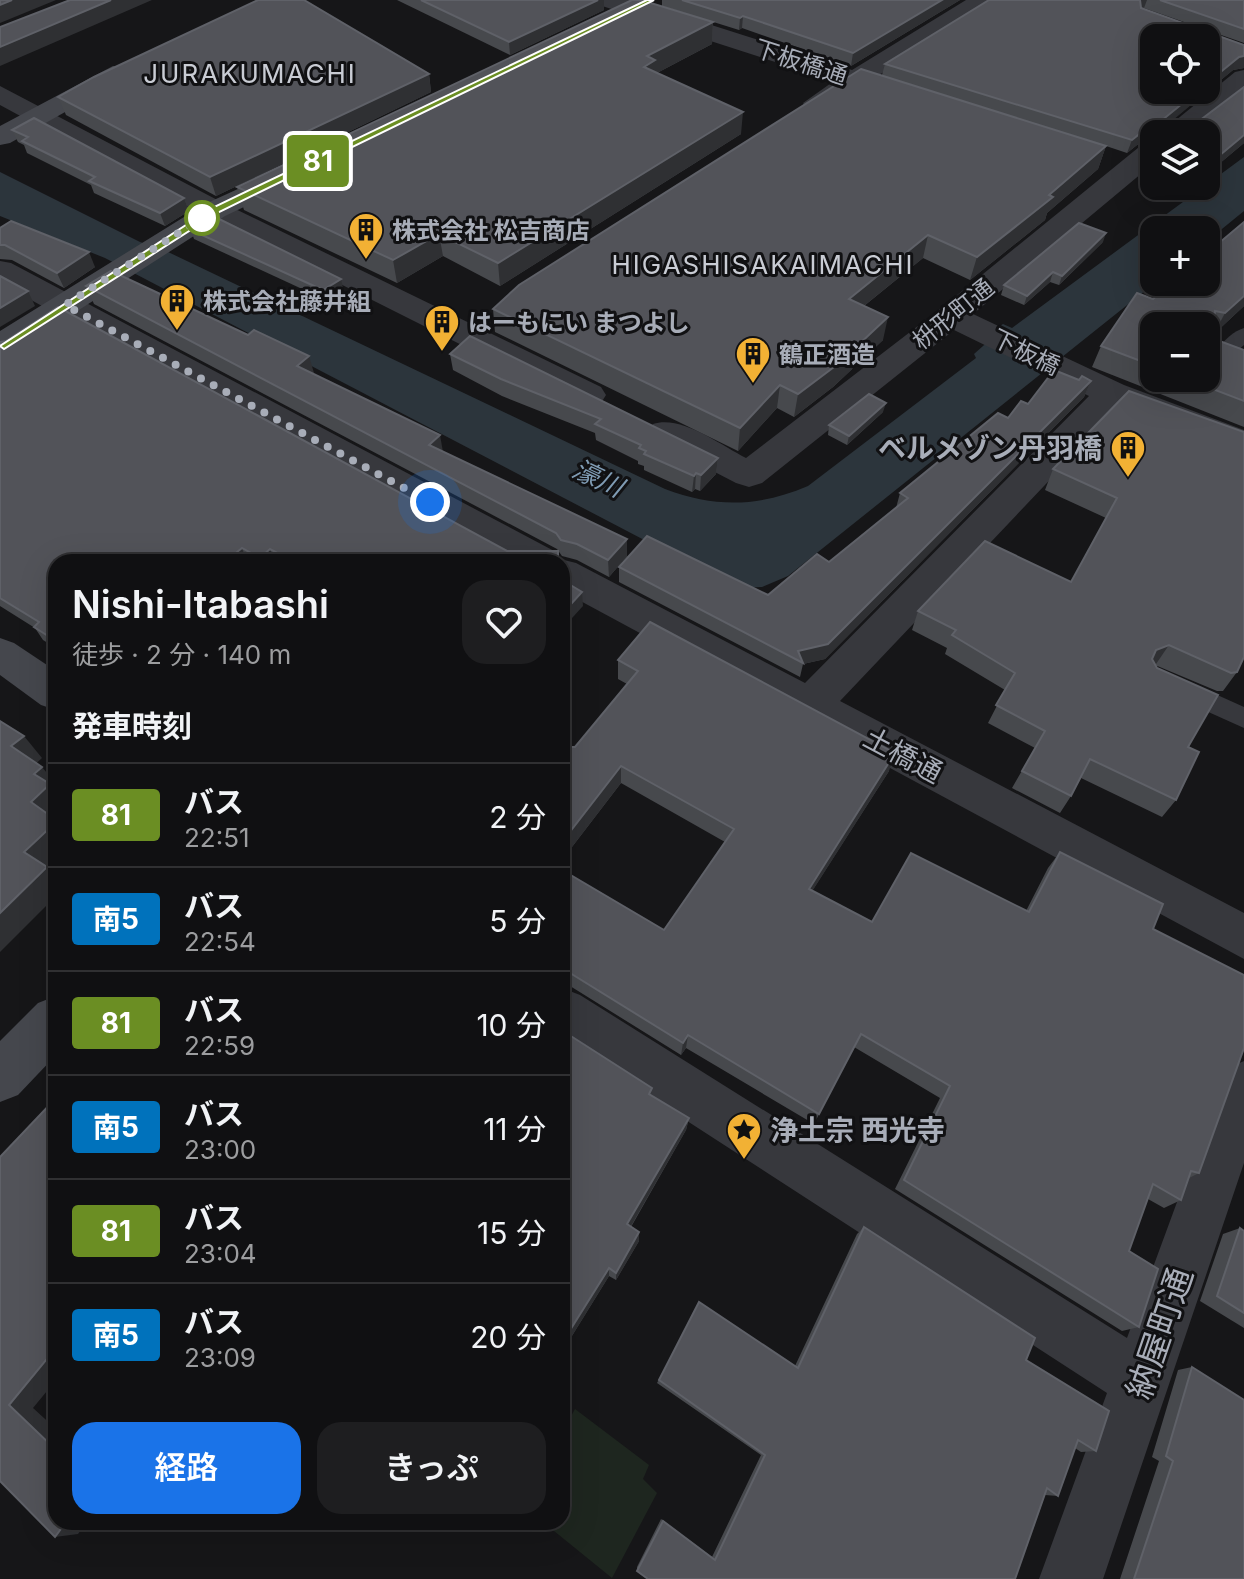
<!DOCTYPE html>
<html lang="ja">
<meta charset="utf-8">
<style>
:root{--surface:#101012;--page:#1e1e20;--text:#f1f3f6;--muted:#9c9d9f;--line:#303032;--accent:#1a73e8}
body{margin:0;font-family:Inter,"Noto Sans JP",sans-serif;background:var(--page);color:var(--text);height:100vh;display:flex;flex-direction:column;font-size:30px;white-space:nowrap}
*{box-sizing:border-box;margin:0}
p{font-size:26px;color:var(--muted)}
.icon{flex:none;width:44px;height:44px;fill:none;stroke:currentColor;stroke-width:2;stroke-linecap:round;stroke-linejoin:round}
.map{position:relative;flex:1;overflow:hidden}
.side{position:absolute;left:48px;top:554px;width:522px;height:976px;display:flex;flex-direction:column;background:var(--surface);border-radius:24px;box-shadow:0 8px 32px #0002,0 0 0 2px var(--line)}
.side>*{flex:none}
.badge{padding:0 16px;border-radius:6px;font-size:28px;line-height:52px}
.controls{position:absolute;left:1140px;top:24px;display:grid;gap:16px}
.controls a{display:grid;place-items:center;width:80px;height:80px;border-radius:16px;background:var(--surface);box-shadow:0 8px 32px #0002,0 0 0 2px var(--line);font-size:40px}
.you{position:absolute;width:40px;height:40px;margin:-20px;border:6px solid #fff;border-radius:50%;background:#1a73e8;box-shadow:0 0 0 12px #1a73e833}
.map>.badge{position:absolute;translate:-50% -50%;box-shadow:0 0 0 4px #fff}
h2{padding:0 24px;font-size:30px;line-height:72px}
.round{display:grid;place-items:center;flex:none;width:84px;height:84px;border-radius:24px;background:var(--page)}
.summary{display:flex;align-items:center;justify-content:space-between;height:136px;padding:0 24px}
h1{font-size:38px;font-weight:600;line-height:60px}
.cta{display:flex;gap:16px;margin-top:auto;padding:16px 24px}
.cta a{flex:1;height:92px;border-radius:24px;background:var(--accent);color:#fff;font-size:32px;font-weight:600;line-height:92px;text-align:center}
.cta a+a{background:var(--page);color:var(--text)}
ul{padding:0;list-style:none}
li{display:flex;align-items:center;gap:24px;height:104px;padding:0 24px;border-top:2px solid var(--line)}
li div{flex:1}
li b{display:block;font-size:30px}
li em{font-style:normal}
li .badge{min-width:88px;font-weight:700;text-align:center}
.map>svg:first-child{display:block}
.green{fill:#1e261f}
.water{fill:#2c353c}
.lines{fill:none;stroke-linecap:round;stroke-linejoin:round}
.lane{fill:#37383d;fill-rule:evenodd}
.street{fill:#37383d;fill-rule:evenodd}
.secondary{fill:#45474d;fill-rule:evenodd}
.wall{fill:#47494d;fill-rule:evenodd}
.shaded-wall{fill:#2f3033}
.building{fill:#525359;stroke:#5f6168;stroke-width:2}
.line{fill:#6b8e23;stroke:#fff;stroke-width:2}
.walk{stroke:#a8adb8;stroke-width:8;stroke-dasharray:0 14.4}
.stop-dot{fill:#fff;stroke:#6b8e23;stroke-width:4}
.labels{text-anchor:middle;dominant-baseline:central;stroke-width:6;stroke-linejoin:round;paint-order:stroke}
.far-street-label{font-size:24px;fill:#a8adb8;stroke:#111113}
.far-poi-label{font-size:24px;font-weight:bold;fill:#a8adb8;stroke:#111113;text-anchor:start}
.far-neighbourhood-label{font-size:26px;letter-spacing:2px;fill:#c9ccd4;stroke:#111113}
.far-water-label{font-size:26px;font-style:italic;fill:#7f9bb3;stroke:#111113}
.poi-label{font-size:28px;font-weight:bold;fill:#a8adb8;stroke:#111113;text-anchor:end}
.street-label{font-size:28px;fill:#a8adb8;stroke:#111113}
.near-street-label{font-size:34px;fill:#a8adb8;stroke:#111113}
</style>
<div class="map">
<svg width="1244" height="1579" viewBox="0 0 1244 1579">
<rect width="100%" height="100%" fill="#161618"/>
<path class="green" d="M575 1409 649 1465 643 1479 657 1493 612 1578 543 1522H562V1433Z"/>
<path class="water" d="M1244 157V211L1206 242V230H1154L1156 282 788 576 762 587 736 588 105 258 0 216V172L140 242 166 251 665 489C716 508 758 507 808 486L976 358 974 354 1001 330 997 328 1003 324 1012 328Z"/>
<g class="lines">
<g class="lane">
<path d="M1244 328V345L1235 353H1221L1218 349C1224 340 1234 331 1244 328Z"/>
<path d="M1184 680 1244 707V728L1175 697 1172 690 1175 683Z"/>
</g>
<g class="street">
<path d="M596 0H633L852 70 966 0H995L876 77 887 85 883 91 874 93 858 88C842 98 826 114 807 109L803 103 834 81 599 5Z"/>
<path d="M1244 70V91L1190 134H1159L1235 72Z"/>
<path d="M0 86 225 204 601 387 606 395 601 403 589 406 577 403 205 216 0 105Z"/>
<path d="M1154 141V163L973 314 1124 385 1244 430V455L1118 408 840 701 1244 913V959L562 591V562H510L0 283V261L11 263 556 552 560 559 576 563 805 683 1089 396 954 330 762 483 749 487 736 483 653 440 648 432 653 424C682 415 720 445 746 458L940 309 1144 143Z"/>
<path d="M562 988 580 995 1127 1338 1226 1069 1244 1061V1163L1103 1579H1039L1107 1393 562 1040Z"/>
</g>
<g class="secondary">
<path d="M113 66 122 68 126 74 122 80 10 143 0 145V126Z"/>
<path d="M295 163 305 166 309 172 305 178 225 216 12 353 0 356V331L205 204Z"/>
<path d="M0 638 14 643 56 671V710L41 705 0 675Z"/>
<path d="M56 996V1055L18 1095 0 1102V1041L38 1003Z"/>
</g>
</g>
<g class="wall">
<path d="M397 0H604V10L510 55Z"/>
<path d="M662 0H960L851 66 742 28 739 30 662 6Z"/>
<path d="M989 0H1244V43L1144 8 1142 9 1244 45V68L1233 70 1167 124H1195L1244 87V143L1207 174 1206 173V134H1154V139L1142 141 1127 153 1106 146 1098 169 1047 213 1045 220 970 280 923 258 864 306 883 340 833 387 794 417 777 408 738 451 495 332 493 309 882 75 885 64Z"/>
<path d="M713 22 712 44 657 73 741 134 500 286 443 256 397 283 244 210 237 187Z"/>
<path d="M429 74 431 92 216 196 66 115 58 97Z"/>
<path d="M12 130 184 198 189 211 165 226 94 193 91 185 27 153 24 145 18 142Z"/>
<path d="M1154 158V179L1145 175 1150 162Z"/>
<path d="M1170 186H1186L1180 190Z"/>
<path d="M0 228 95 267 64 288 12 260 0 259Z"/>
<path d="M191 230 343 288 326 300 194 239Z"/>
<path d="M1103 242 1059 285 1050 282 1024 305 1001 295 1004 285Z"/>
<path d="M86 286 248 335 314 373 313 374 443 452 627 556 609 577 577 560 562 556 557 549 94 304Z"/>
<path d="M1153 299 1244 306 1214 334 1209 333 1207 337 1244 350V427L1092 367 1101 346ZM1154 326 1206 378H1154Z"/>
<path d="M0 342 507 551H558L559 562H56V648L43 640 35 628 0 606Z"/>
<path d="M450 354 718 458 716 474 700 491 695 489 692 492 644 470V466L638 464V461L596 440 595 433 502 396 453 370Z"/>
<path d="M1079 380 1091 381 1084 397 825 659 803 664 800 677 619 582V567L768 595 829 562 896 508 900 493 1008 418 1028 404Z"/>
<path d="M883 412 847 445 828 435 829 425Z"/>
<path d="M1244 432 1237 672 1223 691H1217L1155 665 1188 747 1176 800 1162 817 1081 778 1071 796 1060 813 1012 788 1035 748 988 723 1005 690 945 654 947 648 912 630 918 611 1071 582 1106 518 1045 490 1053 469Z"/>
<path d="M618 660 889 771 812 891 872 922 1026 911 1048 868 1060 852 1153 929 1199 1173 1189 1178 1181 1200 1164 1208 1148 1199 1129 1251 1139 1327 1122 1331 895 1189 940 1098 854 1047 814 1124 686 1048 681 1055 562 981V870L664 930 725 842 621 783 562 860V743L568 747H575L627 684 618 679Z"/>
<path d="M562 1032 652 1096 689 1118 686 1130 631 1227 639 1232V1241L616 1280 609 1276 562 1352Z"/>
<path d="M864 1227 1026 1360 1096 1451 1081 1452 1075 1448 1058 1496 1045 1495 1015 1579 637 1571V1567L661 1519 712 1557 761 1455 657 1383 699 1302 795 1366 857 1234Z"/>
<path d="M1240 1228 1244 1231V1328L1200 1301 1223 1234Z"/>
<path d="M1192 1367 1244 1579H1120L1159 1461 1152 1457 1178 1370Z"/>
</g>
<g class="shaded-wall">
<path d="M12 0H56L0 23V5Z"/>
<path d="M111 0H152L0 66V47Z"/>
<path d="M598 0H604V10L510 55 509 42Z"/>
<path d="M942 0H960L851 66 853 53Z"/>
<path d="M1139 0H1147L1144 8 1136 10Z"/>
<path d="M743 16 742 28 739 30 740 18Z"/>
<path d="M713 22 712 44 655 74 644 67 647 56Z"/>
<path d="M1244 56V68L1233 70 1161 130V126L1158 134H1154V139L1142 141 1127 153 1132 140 1147 128 1161 121 1199 90H1206V84L1239 57Z"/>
<path d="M429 74 431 92 216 196 210 177Z"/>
<path d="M743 112 741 134 500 286 498 263Z"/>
<path d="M1244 135V143L1207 174 1213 161Z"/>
<path d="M1106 146 1098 169 1047 213 1045 220 970 280 977 257Z"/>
<path d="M184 198 189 211 165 226 160 213Z"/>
<path d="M1106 233 1103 242 1059 285 1062 276Z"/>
<path d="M439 234 443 256 397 283 393 260Z"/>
<path d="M928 235 923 258 844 322 849 299Z"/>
<path d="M89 252 95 267 64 288 57 273Z"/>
<path d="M1053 272 1050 282 1024 305 1027 296Z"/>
<path d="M341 279 343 288 326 300 323 290Z"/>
<path d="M28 291 35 306 0 327V308Z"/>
<path d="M1244 296V306L1214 334 1225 313Z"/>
<path d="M888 317 883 340 833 387 794 417 798 394Z"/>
<path d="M1214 323 1206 338V330Z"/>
<path d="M309 356 314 373 302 383 297 366Z"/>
<path d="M1091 381 1084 397 825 659 803 664 798 651Z"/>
<path d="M780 385 777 408 738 451 740 428Z"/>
<path d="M886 403 883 412 847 445 849 436Z"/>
<path d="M440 435 443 452 429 445Z"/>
<path d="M718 458 716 474 700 491 701 475Z"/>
<path d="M696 473 695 489 692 492 694 476Z"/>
<path d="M627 539V556L609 577 608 560Z"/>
<path d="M242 548 247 562H225Z"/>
<path d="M270 549 275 562H261L260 558Z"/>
<path d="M582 592 583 606 562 629V614Z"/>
<path d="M1169 645 1156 664 1143 669 1156 650Z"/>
<path d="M24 736 42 758 30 769 11 746Z"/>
<path d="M895 753 889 771 804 904 809 889Z"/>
<path d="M621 766V783L562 860V842Z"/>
<path d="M42 767 56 784V817L50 823 31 802 34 774Z"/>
<path d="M56 822V860L48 868 56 876V896L0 952V913L24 852Z"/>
<path d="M688 1035 686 1048 681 1055 683 1043Z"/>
<path d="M689 1118 686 1130 627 1233V1224Z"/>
<path d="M639 1232V1241L616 1280V1273Z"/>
<path d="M609 1268V1276L562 1352V1343Z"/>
<path d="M56 1348V1380L33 1408 56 1429V1450L9 1405Z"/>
<path d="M66 1522H87L78 1534 55 1537Z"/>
</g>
<g class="building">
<path d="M0 0H12L0 5Z"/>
<path d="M70 0H111L0 47V27Z"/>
<path d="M258 0H304L429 74 210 177 58 97 94 77Z"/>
<path d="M421 0H598L509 42Z"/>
<path d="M632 0H641L713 22 647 56 655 60 644 67 743 112 498 263 439 234 393 260 237 187Z"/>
<path d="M682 0H942L853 53 743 16 740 18Z"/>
<path d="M989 0H1140L1141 8 1244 45V56L1239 57 1206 84V38H1154V90H1199L1161 121 1164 124H1195L1244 87V135L1213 161 1209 160 1206 162V134H1161V126L1147 128 1132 140 885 64Z"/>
<path d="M1160 0H1244V29Z"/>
<path d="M861 69 1106 146 1049 195 1053 197 977 257 928 235 849 299 888 317 838 364 798 394 780 385 740 428 493 309 519 285Z"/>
<path d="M34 118 184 198 160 213 89 181 95 177 22 141 28 137 12 130Z"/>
<path d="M213 216 341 279 323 290 191 230Z"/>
<path d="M11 221 89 252 57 273 5 245H0V228Z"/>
<path d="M1244 222V296L1225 313 1215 311 1214 323 1206 330V326H1154V366L1101 346 1137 293 1153 299 1172 282H1206V254Z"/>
<path d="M1079 223 1106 233 1062 276 1053 272 1027 296 1004 285Z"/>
<path d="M111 271 248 335 254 330 309 356 297 366 440 435 429 445 627 539 608 560 577 544 561 540 556 533 86 286Z"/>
<path d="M0 276 28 291 0 308Z"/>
<path d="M58 307 507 551H558V562H294L270 549 260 558 242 548 225 562H56V641L34 627 39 622 0 598V342L6 341Z"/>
<path d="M470 336 718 458 701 475 696 473 694 476 644 454 646 451 639 448 641 445 595 424 601 419 501 379 450 354Z"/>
<path d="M1206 336 1244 350V401L1184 378H1206Z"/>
<path d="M1054 370 1079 380 1082 376 1091 381 828 644 798 651 803 663 619 567 647 536 768 595 817 554 829 562 908 498 900 493 998 413 1008 418 1021 401 1028 404Z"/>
<path d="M1129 391 1244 432V657L1237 672 1231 673 1169 645 1156 650 1152 659 1157 668 1218 695 1188 747 1199 752 1176 800 1090 759 1071 796 1022 771 1045 731 996 705 1015 673 952 635 956 630 918 611 985 541 1071 582 1117 498 1053 469Z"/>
<path d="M869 394 886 403 849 436 829 425Z"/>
<path d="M562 580 582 592 562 614Z"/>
<path d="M650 622 895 753 809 889 872 922 911 853 1029 912 1060 852 1163 904 1153 929 1244 975V1048L1199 1173 1191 1171 1181 1200 1153 1184 1129 1251 1158 1269 1139 1327 904 1180 950 1086 861 1034 819 1114 688 1035 683 1043 562 968V870L664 930 734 829 621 766 562 842V743L568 747H575L638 671 618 660Z"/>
<path d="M0 721 24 736 11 746 42 767 34 774 50 784 31 802 56 820V822L24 852 47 867 0 913Z"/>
<path d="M563 1031 652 1088 649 1094 689 1118 627 1224 639 1232 616 1273 609 1268 562 1343Z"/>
<path d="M56 1098V1348L9 1405 56 1450V1522H66L55 1537 0 1481V1157Z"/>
<path d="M864 1227 1035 1338 1026 1360 1109 1411 1096 1451 1078 1440 1058 1496 1047 1488 1015 1579H648L637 1571 663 1521 715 1560 765 1455 659 1380 699 1302 798 1368Z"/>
<path d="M1240 1228 1244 1231V1313L1217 1296Z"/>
<path d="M1192 1367 1244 1400V1579H1134L1173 1461 1166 1456Z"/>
</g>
<path class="line" d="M647 0H654L219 212 4 349 0 346 212 208Z"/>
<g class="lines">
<path class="walk" d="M202 218 65 305 430 502"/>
</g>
<defs>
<symbol id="building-pin" viewBox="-11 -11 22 30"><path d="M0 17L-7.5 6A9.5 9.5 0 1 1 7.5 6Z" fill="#f2b134" stroke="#111113"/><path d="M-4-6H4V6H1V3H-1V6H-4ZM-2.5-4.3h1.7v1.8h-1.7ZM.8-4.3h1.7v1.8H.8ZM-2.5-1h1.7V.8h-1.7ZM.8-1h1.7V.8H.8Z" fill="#111"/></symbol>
<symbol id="sight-pin" viewBox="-11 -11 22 30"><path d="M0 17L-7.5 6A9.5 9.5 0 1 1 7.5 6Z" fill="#f2b134" stroke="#111113"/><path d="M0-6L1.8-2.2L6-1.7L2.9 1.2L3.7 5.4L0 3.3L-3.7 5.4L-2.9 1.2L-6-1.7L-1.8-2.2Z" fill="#111"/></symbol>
</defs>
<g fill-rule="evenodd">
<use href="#building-pin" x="346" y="210" width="40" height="54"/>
<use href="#building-pin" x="157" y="281" width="40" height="54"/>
<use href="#building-pin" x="422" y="302" width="40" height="54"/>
<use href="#building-pin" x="733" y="334" width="40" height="54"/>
<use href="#building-pin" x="1108" y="428" width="40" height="54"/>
<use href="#sight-pin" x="724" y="1110" width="40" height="54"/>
</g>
<circle class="stop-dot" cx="202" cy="218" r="16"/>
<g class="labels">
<g class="far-street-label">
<text transform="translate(801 62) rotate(18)">下板橋通</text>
<text transform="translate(953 314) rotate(-39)">枡形町通</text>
<text transform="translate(1026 352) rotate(26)">下板橋</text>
</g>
<g class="far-poi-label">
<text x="392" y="230">株式会社 松吉商店</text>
<text x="203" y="301">株式会社藤井組</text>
<text x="468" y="322">はーもにい まつよし</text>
<text x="779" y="354">鶴正酒造</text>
</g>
<g class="far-neighbourhood-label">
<text x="250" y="73">JURAKUMACHI</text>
<text x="763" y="264">HIGASHISAKAIMACHI</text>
</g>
<g class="far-water-label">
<text transform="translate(598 478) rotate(25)">濠川</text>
</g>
<g class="poi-label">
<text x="1102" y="448">ベルメゾン丹羽橋</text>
<text x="770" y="1130" text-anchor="start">浄土宗 西光寺</text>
</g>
<g class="street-label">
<text transform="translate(903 755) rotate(28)">土橋通</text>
</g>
<g class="near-street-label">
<text transform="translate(1159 1333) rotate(-71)">納屋町通</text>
</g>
</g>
</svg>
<div class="controls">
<a><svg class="icon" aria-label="locate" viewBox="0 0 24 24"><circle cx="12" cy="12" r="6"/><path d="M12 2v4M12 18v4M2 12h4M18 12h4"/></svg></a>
<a><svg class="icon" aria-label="layers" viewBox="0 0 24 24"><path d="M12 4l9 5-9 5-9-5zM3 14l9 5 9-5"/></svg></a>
<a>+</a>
<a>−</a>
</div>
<div class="you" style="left:430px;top:502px"></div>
<b class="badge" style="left:318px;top:161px;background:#6b8e23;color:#fff">81</b>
<section class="side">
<div class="summary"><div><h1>Nishi-Itabashi</h1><p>徒歩 · 2 分 · 140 m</p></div><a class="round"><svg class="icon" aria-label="heart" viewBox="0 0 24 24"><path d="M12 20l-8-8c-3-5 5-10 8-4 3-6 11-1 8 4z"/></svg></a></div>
<h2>発車時刻</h2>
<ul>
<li><span class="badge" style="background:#6b8e23;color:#fff">81</span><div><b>バス</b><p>22:51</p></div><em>2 分</em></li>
<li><span class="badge" style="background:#0072bc;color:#fff">南5</span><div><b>バス</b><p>22:54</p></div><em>5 分</em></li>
<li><span class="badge" style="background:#6b8e23;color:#fff">81</span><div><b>バス</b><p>22:59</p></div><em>10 分</em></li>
<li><span class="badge" style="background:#0072bc;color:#fff">南5</span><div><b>バス</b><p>23:00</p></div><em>11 分</em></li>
<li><span class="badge" style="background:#6b8e23;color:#fff">81</span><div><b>バス</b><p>23:04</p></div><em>15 分</em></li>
<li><span class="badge" style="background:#0072bc;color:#fff">南5</span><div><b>バス</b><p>23:09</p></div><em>20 分</em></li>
</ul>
<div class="cta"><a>経路</a><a>きっぷ</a></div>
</section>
</div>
